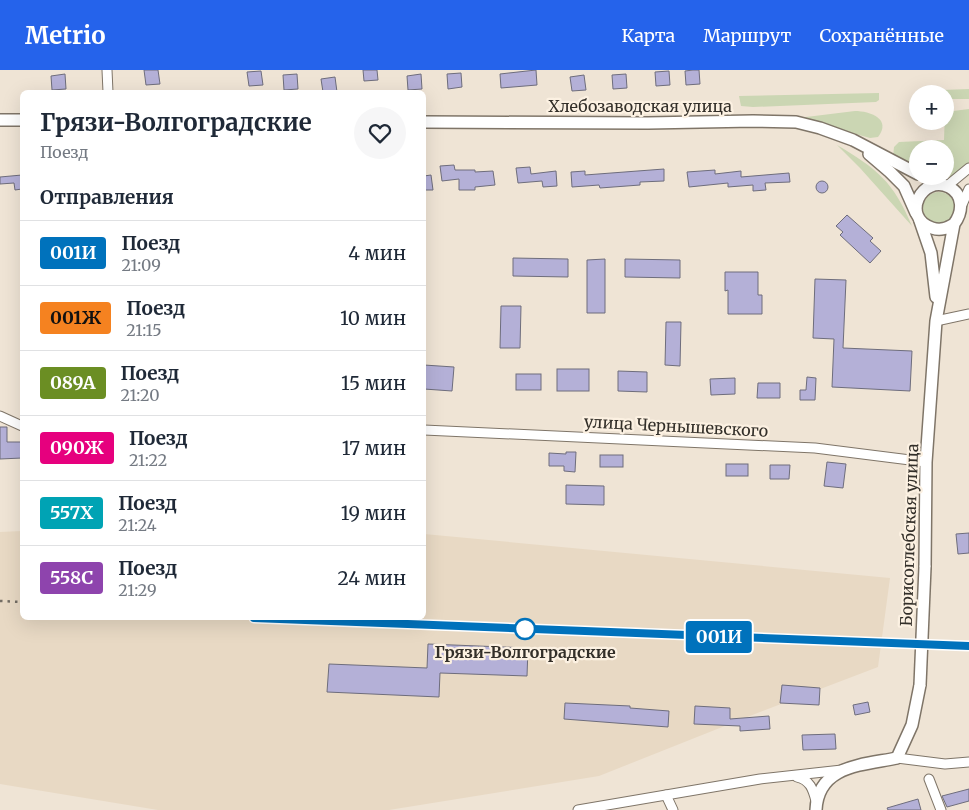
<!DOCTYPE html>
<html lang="ru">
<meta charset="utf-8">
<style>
:root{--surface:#fff;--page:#f6f6f7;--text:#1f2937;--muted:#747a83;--line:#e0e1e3;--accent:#2563eb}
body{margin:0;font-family:Merriweather,serif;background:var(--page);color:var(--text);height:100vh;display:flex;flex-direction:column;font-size:19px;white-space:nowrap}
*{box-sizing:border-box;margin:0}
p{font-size:16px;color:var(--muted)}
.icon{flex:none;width:28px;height:28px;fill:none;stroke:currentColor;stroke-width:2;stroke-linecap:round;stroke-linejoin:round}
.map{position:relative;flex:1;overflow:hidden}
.sheet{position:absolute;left:20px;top:20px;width:406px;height:530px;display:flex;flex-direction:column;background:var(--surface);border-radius:8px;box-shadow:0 5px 20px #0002}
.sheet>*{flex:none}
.badge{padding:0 10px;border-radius:4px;font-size:18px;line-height:32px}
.tools{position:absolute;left:909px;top:15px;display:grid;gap:10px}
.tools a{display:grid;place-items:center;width:45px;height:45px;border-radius:50%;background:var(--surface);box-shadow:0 5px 20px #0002;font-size:25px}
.map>.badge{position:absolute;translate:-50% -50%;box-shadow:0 0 0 2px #fff}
h2{padding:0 20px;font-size:19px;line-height:45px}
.round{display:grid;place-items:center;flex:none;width:52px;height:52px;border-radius:26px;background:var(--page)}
.head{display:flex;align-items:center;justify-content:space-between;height:85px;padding:0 20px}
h1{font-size:24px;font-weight:700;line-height:38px}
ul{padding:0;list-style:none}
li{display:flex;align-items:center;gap:15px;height:65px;padding:0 20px;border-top:1px solid var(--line)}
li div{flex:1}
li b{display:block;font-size:19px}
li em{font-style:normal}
li .badge{min-width:55px;font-weight:700;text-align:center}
header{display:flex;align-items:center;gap:30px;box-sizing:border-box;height:70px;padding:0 25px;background:var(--accent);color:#fff}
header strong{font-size:24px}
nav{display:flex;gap:28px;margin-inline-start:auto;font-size:18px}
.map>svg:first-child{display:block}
.built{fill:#e8d9c4}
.green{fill:#cbd6b3}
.building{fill:#b4b0d7;stroke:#6e6d7c}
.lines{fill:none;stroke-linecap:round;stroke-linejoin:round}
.minor-casing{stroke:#7f7568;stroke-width:11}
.tertiary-casing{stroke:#7f7568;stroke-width:14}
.minor{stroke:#fff;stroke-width:9}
.tertiary{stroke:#fff;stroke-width:11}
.rail{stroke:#736d64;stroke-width:2.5;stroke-dasharray:2.5 5;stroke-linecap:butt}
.tertiary-bridge-casing{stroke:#7f7568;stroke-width:14;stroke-linecap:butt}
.tertiary-bridge{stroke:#fff;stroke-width:11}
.line-casing{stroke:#fff;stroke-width:11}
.line{stroke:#0072bc;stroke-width:8}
.stop-dot{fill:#fff;stroke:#0072bc;stroke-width:2.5}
.labels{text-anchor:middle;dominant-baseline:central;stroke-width:4.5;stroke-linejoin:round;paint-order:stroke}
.street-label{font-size:16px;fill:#332f29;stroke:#fcf1e2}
.stop-label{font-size:16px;font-weight:bold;fill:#332f29;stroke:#fcf1e2}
</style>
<header>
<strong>Metrio</strong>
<nav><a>Карта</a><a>Маршрут</a><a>Сохранённые</a></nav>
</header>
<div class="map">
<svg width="969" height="740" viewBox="0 0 969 740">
<rect width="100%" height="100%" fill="#efe4d5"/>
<path class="built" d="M22 461V548H424V464L890 508 878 597 760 642 599 706 389 740H158L0 714V462Z"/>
<g class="green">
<path d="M969 19V29H945V24H918L917 30H916V21Z"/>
<path d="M879 23V30L876 32 753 37 741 36 739 26Z"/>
<path d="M969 39V95C956 107 943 110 926 106H945V79H918L917 102 893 87 894 77 899 72 944 70 945 42Z"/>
<path d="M855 41C870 41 892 49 878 67L870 68 798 48Z"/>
<path d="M837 75C877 99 893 111 912 156L860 98Z"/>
<circle cx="939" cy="138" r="16"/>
</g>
<g class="building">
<path d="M144 0H158L160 14 146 15Z"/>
<path d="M363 0H377L378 10 364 11Z"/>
<path d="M536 0 537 15 501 18 500 4Z"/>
<path d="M693 0H699L700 14 686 15 685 1Z"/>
<path d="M261 1 263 15 249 16 247 2Z"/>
<path d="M669 1 670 15 656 16 655 2Z"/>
<path d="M461 3 462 17 448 19 447 4Z"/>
<path d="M65 4 66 19 52 20 51 6Z"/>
<path d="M297 4 298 19 284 20 283 5Z"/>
<path d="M421 4 422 19 408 20 407 6Z"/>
<path d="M626 4 627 18 613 19 612 5Z"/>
<path d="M584 5 586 20 572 21 570 7Z"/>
<path d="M335 7 337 22H323L321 9Z"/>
<path d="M454 95 455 100H475V102L493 101 495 115 475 117V120H459V109L442 111 440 96Z"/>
<path d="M530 97 531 104 556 101 557 116 543 117 542 111 518 113 516 98Z"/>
<path d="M664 99V111L640 112V115L600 118 599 115 572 117 571 102 585 101V105Z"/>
<path d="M715 100V104L741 101V107L789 103 790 112 765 113 766 120 753 121V115L728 117V113L689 117 687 102Z"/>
<path d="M22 105V119L15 120 14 113 0 114V107Z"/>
<path d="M431 105 433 120H424V106Z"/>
<circle cx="822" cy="117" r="6"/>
<path d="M847 145 873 168 870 171 881 181 870 193 840 165 843 162 836 156Z"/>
<path d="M513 188 568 189V207L513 206Z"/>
<path d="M605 189V243H587V190Z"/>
<path d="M625 189 680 190V208L625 207Z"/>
<path d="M725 202H758V225H762V244H728V220L725 221Z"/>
<path d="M815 209 846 210 843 278 912 281 910 321 832 317 834 269 813 268Z"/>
<path d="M501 236H521L520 278H500Z"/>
<path d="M666 252H681L680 296 665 295Z"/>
<path d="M424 295 454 297 452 321 424 319Z"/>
<rect x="557" y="299" width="32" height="22"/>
<path d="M618 301 647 302V322L618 321Z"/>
<rect x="516" y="304" width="25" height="16"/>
<path d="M807 307 816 308 815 330H800V320H806Z"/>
<path d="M735 308V324L711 325 710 309Z"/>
<path d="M758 313H780V328H757Z"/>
<path d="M0 357H7V372H22V388L0 389Z"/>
<path d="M566 382H576L575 402 564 401V396H549V383L566 384Z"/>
<rect x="600" y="385" width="23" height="12"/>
<path d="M827 392 846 394 843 418 824 416Z"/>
<rect x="726" y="394" width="22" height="12"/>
<path d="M770 395H790L789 409H770Z"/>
<path d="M566 415 604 416V435L566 434Z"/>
<path d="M969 463V483L958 484 956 464Z"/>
<path d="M428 574 528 578 527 606 440 603 439 627 327 622 329 594 427 598Z"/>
<path d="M782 615 820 618 819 635 780 633Z"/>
<path d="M868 632 870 642 855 645 853 635Z"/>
<path d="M565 633 630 636V638L669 641 668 657 564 649Z"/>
<path d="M695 636 730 638V649L769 646 770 659 740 661V656L694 654Z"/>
<path d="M835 664 836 679 803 680 802 665Z"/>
<path d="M969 719V731L947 737 942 726Z"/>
<path d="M918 729 921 740H888L887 738Z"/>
</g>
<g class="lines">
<defs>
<g id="minor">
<path d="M107 0 108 22"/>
<path d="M947 116 969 98"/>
<path d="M961 137 969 119"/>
<path d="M936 251 969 244"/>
<path d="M0 346 22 356"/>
<path d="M424 360 815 378 926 392"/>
<path d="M897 688 945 694 969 692"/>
<path d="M797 707C810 710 813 719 816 731"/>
<path d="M929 709 941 740"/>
<path d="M666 725 673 740"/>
<path d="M578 740 760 709 842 700"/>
</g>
<g id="tertiary">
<path d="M0 50H22"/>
<path d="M424 52 648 53 753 51 796 52 820 58 853 70 918 104"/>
<path d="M869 84 890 102 904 116 916 143"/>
<path d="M920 151 931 183 936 227"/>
<path d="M925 497 926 392 936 251 954 154C963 142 964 125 949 117 922 104 900 147 932 158 941 161 947 158 954 154"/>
<path d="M816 740C818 695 863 695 897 688L912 655 920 615"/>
</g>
</defs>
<use href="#minor" class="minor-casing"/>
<use href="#tertiary" class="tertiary-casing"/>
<use href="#minor" class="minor"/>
<use href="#tertiary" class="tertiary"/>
<g class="rail">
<path d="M0 531 22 532"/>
<path d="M255 548 969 576"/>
</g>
<defs>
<path id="tertiary-bridge" d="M920 615 925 497"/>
</defs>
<use href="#tertiary-bridge" class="tertiary-bridge-casing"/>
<use href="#tertiary-bridge" class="tertiary-bridge"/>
</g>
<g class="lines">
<defs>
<path id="line" d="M254 548 969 576"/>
</defs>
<use href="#line" class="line-casing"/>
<use href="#line" class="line"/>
</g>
<circle class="stop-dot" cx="525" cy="559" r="10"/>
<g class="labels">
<g class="street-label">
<text x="640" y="36">Хлебозаводская улица</text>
<text transform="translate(676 356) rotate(3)">улица Чернышевского</text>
<text transform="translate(909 465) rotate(-88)">Борисоглебская улица</text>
</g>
<g class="stop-label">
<text x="525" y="582">Грязи-Волгоградские</text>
</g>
</g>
</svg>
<div class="tools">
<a>+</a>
<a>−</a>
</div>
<b class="badge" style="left:719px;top:567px;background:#0072bc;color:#fff">001И</b>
<section class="sheet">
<div class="head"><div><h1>Грязи-Волгоградские</h1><p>Поезд</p></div><a class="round"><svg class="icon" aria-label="heart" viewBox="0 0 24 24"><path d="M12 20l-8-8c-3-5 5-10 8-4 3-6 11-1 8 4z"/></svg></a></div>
<h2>Отправления</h2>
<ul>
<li><span class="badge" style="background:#0072bc;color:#fff">001И</span><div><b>Поезд</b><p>21:09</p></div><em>4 мин</em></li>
<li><span class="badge" style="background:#f58220;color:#111">001Ж</span><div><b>Поезд</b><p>21:15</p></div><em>10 мин</em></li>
<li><span class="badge" style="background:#6b8e23;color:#fff">089А</span><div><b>Поезд</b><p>21:20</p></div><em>15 мин</em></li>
<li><span class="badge" style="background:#e6007e;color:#fff">090Ж</span><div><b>Поезд</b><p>21:22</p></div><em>17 мин</em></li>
<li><span class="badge" style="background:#00a3b4;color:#fff">557Х</span><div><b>Поезд</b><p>21:24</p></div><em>19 мин</em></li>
<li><span class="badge" style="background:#8e44ad;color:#fff">558С</span><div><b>Поезд</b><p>21:29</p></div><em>24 мин</em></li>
</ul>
</section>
</div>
